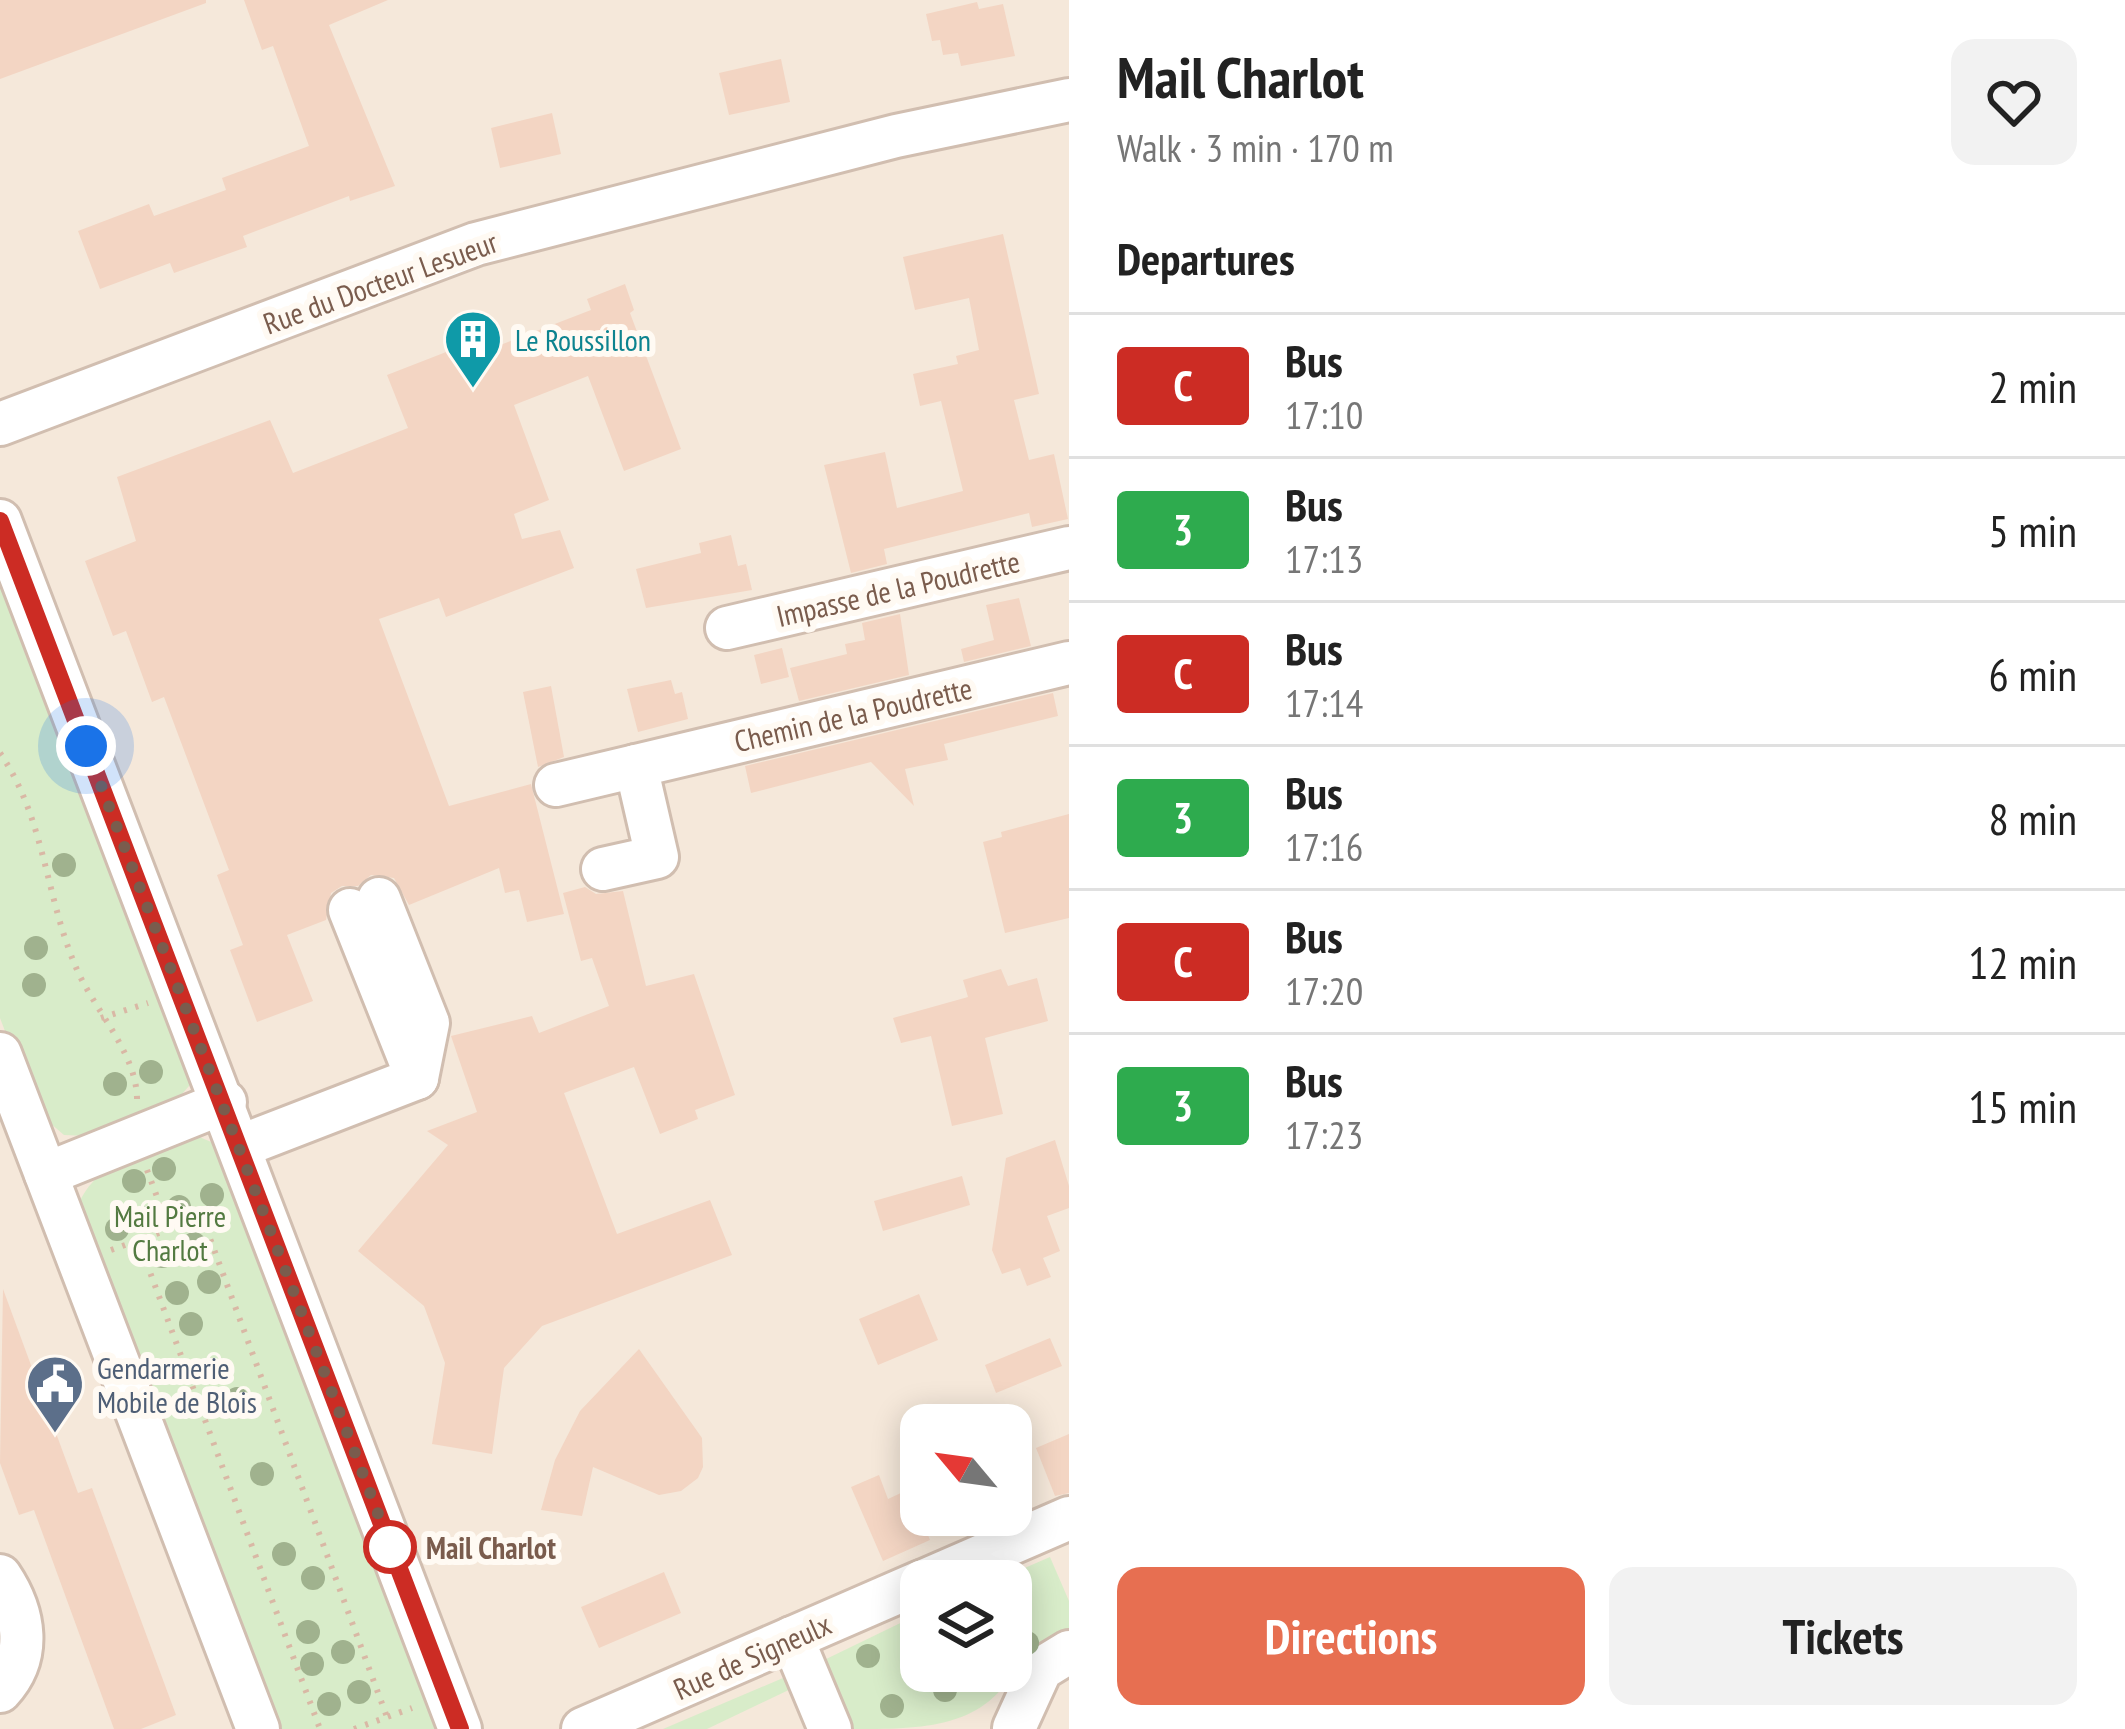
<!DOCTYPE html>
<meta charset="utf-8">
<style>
:root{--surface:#fff;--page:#f2f2f2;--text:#222;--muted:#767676;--line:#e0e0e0;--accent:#e76f51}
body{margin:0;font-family:"PT Sans Narrow",sans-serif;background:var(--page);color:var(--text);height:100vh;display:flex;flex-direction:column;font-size:45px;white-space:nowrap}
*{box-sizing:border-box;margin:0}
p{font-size:39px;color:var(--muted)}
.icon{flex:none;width:66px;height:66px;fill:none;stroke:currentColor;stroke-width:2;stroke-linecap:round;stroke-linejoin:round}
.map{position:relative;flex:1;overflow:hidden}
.side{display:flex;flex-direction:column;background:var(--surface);width:1056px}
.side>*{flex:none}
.badge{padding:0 24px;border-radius:9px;font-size:42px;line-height:78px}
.needle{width:78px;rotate:299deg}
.buttons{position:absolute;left:900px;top:1404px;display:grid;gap:24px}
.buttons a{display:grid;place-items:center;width:132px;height:132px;border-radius:24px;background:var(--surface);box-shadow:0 6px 30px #0003;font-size:60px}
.you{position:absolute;width:60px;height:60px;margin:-30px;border:9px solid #fff;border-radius:50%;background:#1a73e8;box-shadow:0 0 0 18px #1a73e833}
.map>.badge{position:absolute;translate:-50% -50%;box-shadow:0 0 0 6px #fff}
h2{padding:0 48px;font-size:45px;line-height:108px}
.round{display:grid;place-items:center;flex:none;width:126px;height:126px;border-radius:24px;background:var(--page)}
.headline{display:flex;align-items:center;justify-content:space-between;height:204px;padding:0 48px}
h1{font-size:57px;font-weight:700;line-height:90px}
.action{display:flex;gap:24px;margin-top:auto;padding:24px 48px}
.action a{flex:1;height:138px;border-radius:24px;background:var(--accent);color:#fff;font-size:48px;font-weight:700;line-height:138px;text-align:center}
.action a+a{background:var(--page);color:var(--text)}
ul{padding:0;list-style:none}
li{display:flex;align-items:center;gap:36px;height:144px;padding:0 48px;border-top:3px solid var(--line)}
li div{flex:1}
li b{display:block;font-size:45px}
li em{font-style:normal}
li .badge{min-width:132px;font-weight:700;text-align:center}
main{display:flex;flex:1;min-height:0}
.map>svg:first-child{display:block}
.residential{fill:#f5e8da;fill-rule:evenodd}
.green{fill:#d8ecc9}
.building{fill:#f3d5c3}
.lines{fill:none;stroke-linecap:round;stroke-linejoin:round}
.minor-casing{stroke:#d1beb0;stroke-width:48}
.path{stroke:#d9b8a5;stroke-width:6;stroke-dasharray:3 9;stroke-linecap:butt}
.minor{stroke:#fff;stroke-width:42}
.tree{fill:#a0b28e}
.line-casing{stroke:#fff;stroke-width:27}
.line{stroke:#cc2c24;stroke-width:18}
.walk{stroke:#7a5c4d;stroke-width:12;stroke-dasharray:0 21.6}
.stop-dot{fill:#fff;stroke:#cc2c24;stroke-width:6}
.labels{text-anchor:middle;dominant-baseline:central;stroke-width:12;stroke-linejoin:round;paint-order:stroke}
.street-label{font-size:30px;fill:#7a5c4d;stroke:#fffaf3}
.culture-label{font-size:30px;fill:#0d838f;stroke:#fffaf3;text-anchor:start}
.park-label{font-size:30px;fill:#537a41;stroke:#fffaf3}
.service-label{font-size:30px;fill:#4e5e75;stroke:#fffaf3;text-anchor:start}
.stop-label{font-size:30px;font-weight:bold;fill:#7a5c4d;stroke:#fffaf3;text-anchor:start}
</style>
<main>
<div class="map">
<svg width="1069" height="1729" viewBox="0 0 1069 1729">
<rect width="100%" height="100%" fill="#fdf6ec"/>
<path class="residential" d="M0 0H1069V1729H0ZM921 1425H1011V1515H921ZM921 1581H1011V1671H921Z"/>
<g class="green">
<path d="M0 549 192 1063 189 1086 175 1102 87 1136 64 1135 35 1110 0 1018Z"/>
<path d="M197 1136 216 1144 443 1729H270L76 1211C92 1161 149 1146 197 1136Z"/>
<path d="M1050 1557 1069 1601V1629L1023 1650C995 1729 928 1729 850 1729L820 1662 921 1613V1671H1011V1581H995Z"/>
<path d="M790 1675 795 1687 707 1729H663Z"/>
</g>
<g class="building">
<path d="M0 0H206V3L0 79Z"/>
<path d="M244 0H388L329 25 395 186 350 201 349 196 243 236 247 247 174 273 170 263 100 289 78 231 149 204 154 216 226 190 222 178 309 146 273 46 262 50Z"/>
<path d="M977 2 979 9 1003 4 1015 56 961 66 958 53 943 55 940 40 932 41 926 14Z"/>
<path d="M781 59 790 102 729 115 719 73Z"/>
<path d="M552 113 561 154 500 168 491 128Z"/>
<path d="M1003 234 1039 394 1014 400 1029 460 1054 454 1068 519 1032 527 1029 513 884 549 887 564 851 573 824 465 885 452 897 508 963 491 941 401 920 406 913 374 958 364 956 356 979 350 969 298 915 310 903 257Z"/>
<path d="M625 284 634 310 630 313 681 449 624 471 588 376 514 405 549 500 514 514 522 539 560 530 574 568 446 617 439 598 379 619 449 806 531 784 564 914 527 922 519 890 505 893 499 868 409 905 394 878 371 875 358 886H342L331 893 326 920 287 935 313 1001 257 1022 230 950 243 945 217 875 229 870 164 697 152 702 126 631 113 636 85 561 136 541 117 477 270 420 293 473 408 428 387 375 459 347 464 359 591 310 587 299Z"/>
<path d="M731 535 738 566 746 564 752 590 646 608 636 569 701 553 699 543Z"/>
<path d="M1019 598 1031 646 964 662 961 649 994 640 986 605Z"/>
<path d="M900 614 909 675 799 701 790 668 847 654 845 644 865 640 862 623Z"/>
<path d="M782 648 789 677 761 684 754 655Z"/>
<path d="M671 680 675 694 682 692 688 719 638 732 627 689Z"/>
<path d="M551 686 564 757 538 767 523 692Z"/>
<path d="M1053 693 1058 716 944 744 948 760 905 769 914 806 871 762 751 793 745 766Z"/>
<path d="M1069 814V918L1005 933 983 842 1002 837 1001 832Z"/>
<path d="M585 887 596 894 623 891 646 986 694 974 735 1095 695 1110 698 1119 660 1134 634 1067 564 1093 617 1234 710 1200 732 1255 542 1326 504 1368 492 1454 432 1444 445 1363 424 1306 358 1251 448 1145 427 1131 477 1112 451 1036 532 1016 539 1033 609 1006 592 958 581 961 563 893Z"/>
<path d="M1001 969 1008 986 1037 978 1048 1021 985 1038 1003 1114 952 1126 931 1036 901 1043 893 1018 968 997 963 980Z"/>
<path d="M1055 1140 1069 1186V1208L1047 1216 1060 1251 1043 1258 1051 1277 1027 1286 1020 1268 1002 1274 992 1250 1006 1158Z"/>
<path d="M962 1176 970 1205 883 1231 874 1201Z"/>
<path d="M3 1289 78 1493 92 1488 176 1715 141 1729H114L34 1510 19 1515 0 1463Z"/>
<path d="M919 1294 938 1340 878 1365 859 1319Z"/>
<path d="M1050 1338 1062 1366 996 1393 985 1365Z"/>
<path d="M639 1349 702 1438 703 1467 698 1478 681 1491 659 1495 593 1467 582 1516 541 1510 555 1460 580 1411Z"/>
<path d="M1069 1434V1493L1055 1496 1036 1448Z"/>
<path d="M879 1475 888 1499 903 1492 912 1513 918 1510 930 1540 883 1561 851 1487Z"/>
<path d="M664 1572 681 1613 599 1648 581 1607Z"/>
</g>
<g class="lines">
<defs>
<g id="minor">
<path d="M0 424 476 244 896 136 1069 100"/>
<path d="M0 521 460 1729"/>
<path d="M727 628 1069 548"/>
<path d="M556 785 1069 663"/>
<path d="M603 869 657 857 636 766"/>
<path d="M379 899 428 1023 417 1078"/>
<path d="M0 1054 258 1729"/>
<path d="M241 1146 417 1078 350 910"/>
<path d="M46 1174 225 1102"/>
<path d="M0 1576C25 1613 32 1657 0 1691"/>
<path d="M924 1581 1069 1518"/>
<path d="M792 1638 830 1729"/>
<path d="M1014 1728 1041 1669 1069 1652"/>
<path d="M583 1729 921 1582"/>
</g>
</defs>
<use href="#minor" class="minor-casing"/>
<g class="path">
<path d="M0 753C45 819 45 894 75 965 92 1008 138 1053 137 1101"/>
<path d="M101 1018 148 1003"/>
<path d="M147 1170 169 1229"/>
<path d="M202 1217 387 1717"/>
<path d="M138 1240 320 1729"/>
<path d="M111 1250 223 1210"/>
<path d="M354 1729 412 1708"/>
</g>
<use href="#minor" class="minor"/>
</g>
<g class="tree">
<circle cx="64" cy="865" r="12"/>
<circle cx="36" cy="948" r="12"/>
<circle cx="34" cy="985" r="12"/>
<circle cx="151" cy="1072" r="12"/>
<circle cx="115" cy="1084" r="12"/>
<circle cx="164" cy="1169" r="12"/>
<circle cx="134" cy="1181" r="12"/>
<circle cx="212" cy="1195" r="12"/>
<circle cx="179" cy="1207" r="12"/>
<circle cx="148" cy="1218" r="12"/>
<circle cx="117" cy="1229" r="12"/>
<circle cx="194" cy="1244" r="12"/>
<circle cx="162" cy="1256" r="12"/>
<circle cx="209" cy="1282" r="12"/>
<circle cx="177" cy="1293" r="12"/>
<circle cx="191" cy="1324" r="12"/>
<circle cx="237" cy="1399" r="12"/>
<circle cx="262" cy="1474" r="12"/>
<circle cx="284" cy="1554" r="12"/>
<circle cx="313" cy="1578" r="12"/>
<circle cx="308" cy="1632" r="12"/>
<circle cx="1027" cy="1643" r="12"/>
<circle cx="343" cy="1652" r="12"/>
<circle cx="868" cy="1656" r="12"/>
<circle cx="312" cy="1664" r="12"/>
<circle cx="945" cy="1690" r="12"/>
<circle cx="359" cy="1692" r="12"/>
<circle cx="329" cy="1704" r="12"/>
<circle cx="892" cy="1706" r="12"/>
</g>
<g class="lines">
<defs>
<path id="line" d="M0 521 460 1729"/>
</defs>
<use href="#line" class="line-casing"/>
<use href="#line" class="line"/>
<path class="walk" d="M86 746 393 1553 390 1547"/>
</g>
<defs>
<symbol id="building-pin" viewBox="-11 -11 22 30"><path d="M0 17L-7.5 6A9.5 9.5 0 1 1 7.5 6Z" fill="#0f9aa8" stroke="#fffaf3"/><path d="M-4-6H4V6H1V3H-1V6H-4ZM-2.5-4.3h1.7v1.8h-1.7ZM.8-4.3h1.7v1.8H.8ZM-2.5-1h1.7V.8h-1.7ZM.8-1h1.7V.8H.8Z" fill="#fff"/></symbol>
<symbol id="civic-pin" viewBox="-11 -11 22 30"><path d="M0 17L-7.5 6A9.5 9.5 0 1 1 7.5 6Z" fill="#5c6f8a" stroke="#fffaf3"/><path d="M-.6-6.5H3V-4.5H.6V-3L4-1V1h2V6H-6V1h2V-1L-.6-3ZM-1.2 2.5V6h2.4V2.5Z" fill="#fff"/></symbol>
</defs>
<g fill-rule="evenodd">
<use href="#building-pin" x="440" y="306" width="66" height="90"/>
<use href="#civic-pin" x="22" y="1351" width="66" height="90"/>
</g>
<circle class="stop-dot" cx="390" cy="1547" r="24"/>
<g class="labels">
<g class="street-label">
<text transform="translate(380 282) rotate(-20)">Rue du Docteur Lesueur</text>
<text transform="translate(898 588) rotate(-13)">Impasse de la Poudrette</text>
<text transform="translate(853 714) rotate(-13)">Chemin de la Poudrette</text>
<text transform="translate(752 1656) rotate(-24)">Rue de Signeulx</text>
</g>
<g class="culture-label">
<text x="515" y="339">Le Roussillon</text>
</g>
<g class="park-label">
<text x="170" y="1215">Mail Pierre<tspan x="170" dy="34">Charlot</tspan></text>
</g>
<g class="service-label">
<text x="97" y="1367">Gendarmerie<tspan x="97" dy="34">Mobile de Blois</tspan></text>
</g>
<g class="stop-label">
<text x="426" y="1547">Mail Charlot</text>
</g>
</g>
</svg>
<div class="buttons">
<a><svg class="needle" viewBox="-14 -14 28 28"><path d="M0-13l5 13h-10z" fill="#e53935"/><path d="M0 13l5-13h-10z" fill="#767676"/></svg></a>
<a><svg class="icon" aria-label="layers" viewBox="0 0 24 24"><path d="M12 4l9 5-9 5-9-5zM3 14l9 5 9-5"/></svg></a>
</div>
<div class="you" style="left:86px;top:746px"></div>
</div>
<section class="side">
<div class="headline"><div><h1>Mail Charlot</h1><p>Walk · 3 min · 170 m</p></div><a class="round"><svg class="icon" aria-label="heart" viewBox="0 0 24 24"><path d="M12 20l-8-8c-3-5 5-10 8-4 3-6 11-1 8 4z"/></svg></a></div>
<h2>Departures</h2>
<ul>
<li><span class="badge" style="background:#cc2c24;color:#fff">C</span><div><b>Bus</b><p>17:10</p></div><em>2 min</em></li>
<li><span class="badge" style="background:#2eab4e;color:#fff">3</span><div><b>Bus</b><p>17:13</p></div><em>5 min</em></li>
<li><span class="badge" style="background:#cc2c24;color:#fff">C</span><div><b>Bus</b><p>17:14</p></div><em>6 min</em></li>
<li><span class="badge" style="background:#2eab4e;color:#fff">3</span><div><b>Bus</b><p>17:16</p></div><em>8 min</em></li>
<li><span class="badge" style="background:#cc2c24;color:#fff">C</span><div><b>Bus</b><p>17:20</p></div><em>12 min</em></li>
<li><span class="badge" style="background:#2eab4e;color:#fff">3</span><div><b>Bus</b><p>17:23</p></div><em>15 min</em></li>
</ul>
<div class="action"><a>Directions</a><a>Tickets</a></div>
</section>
</main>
